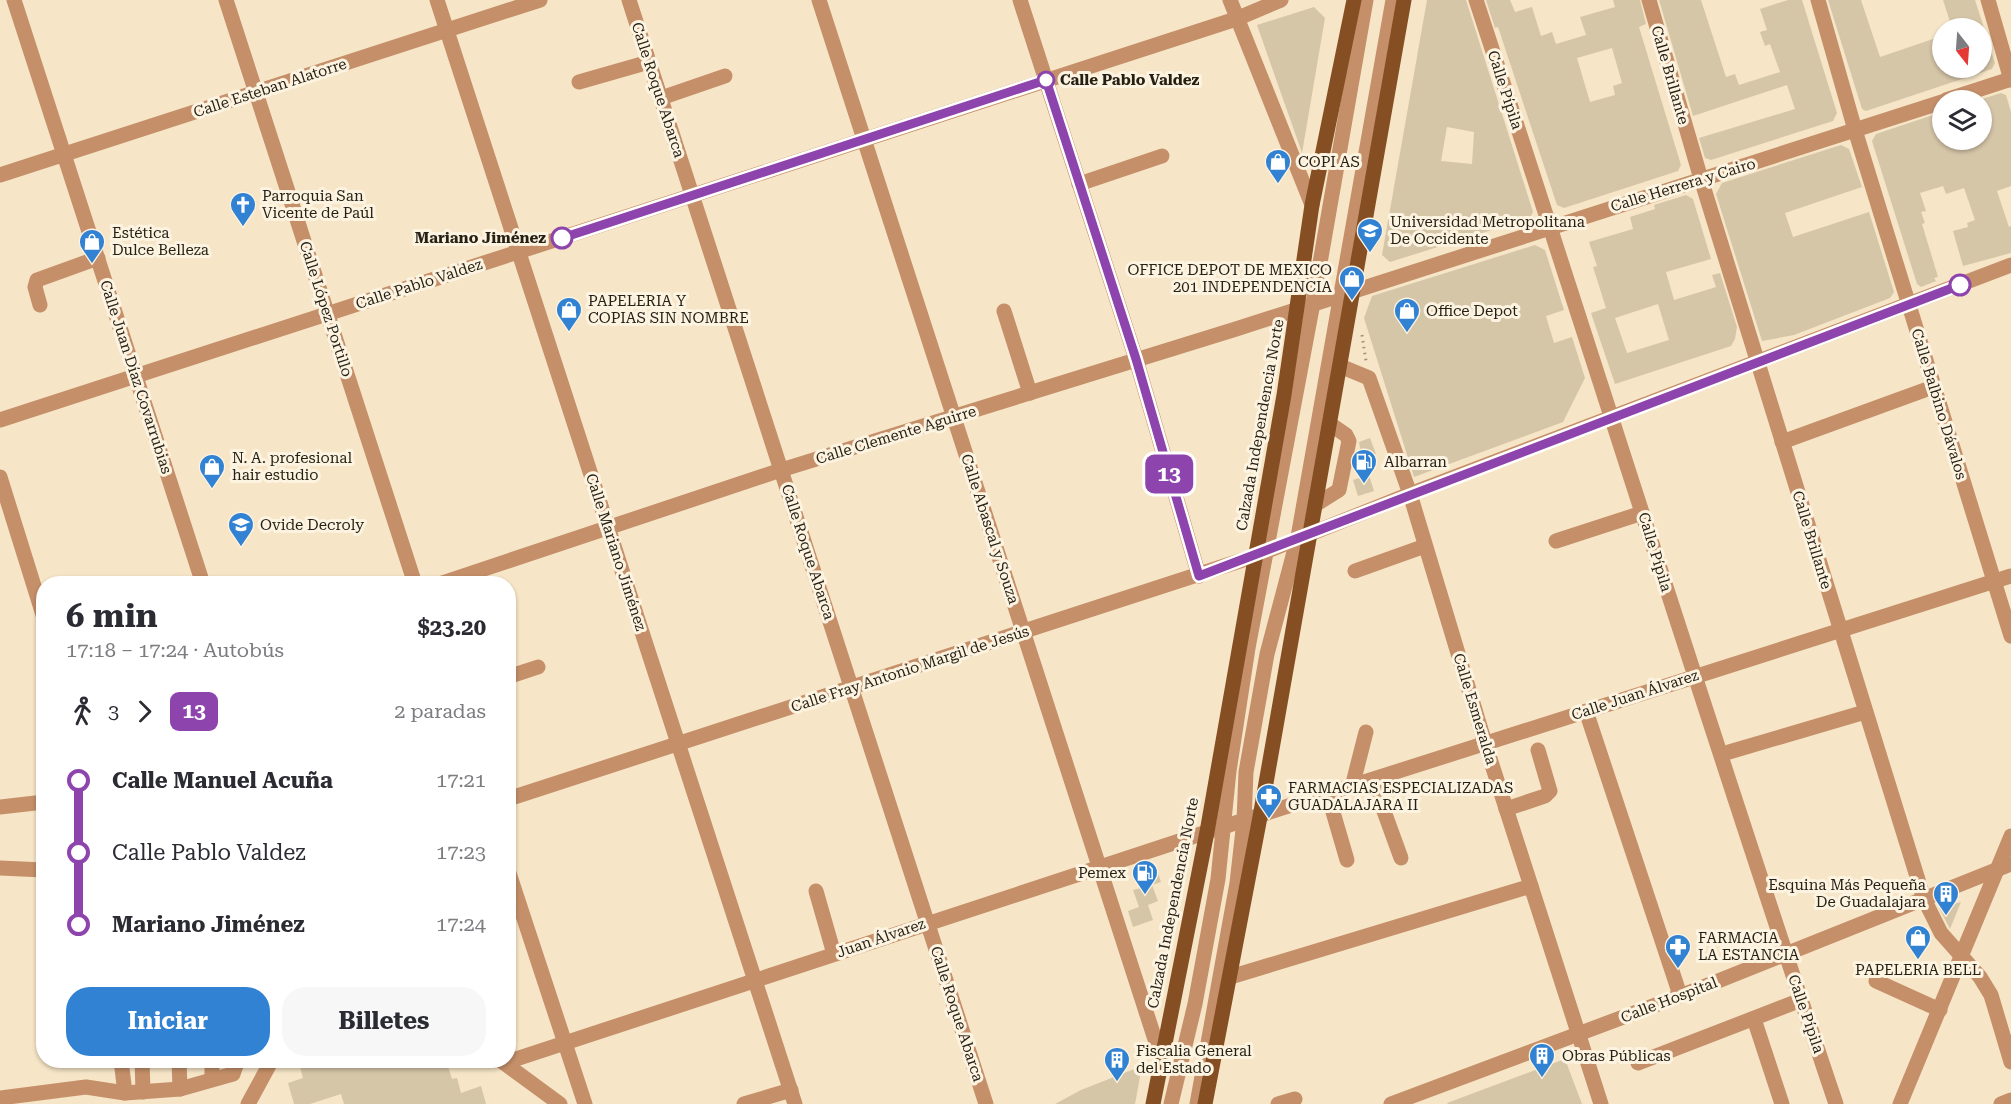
<!DOCTYPE html>
<html lang="es">
<meta charset="utf-8">
<style>
:root{--surface:#fff;--page:#f7f7f7;--text:#2b2b33;--muted:#7c7c81;--accent:#3182d2}
body{margin:0;font-family:"Roboto Serif",serif;background:var(--page);color:var(--text);height:100vh;display:flex;flex-direction:column;font-size:22px;white-space:nowrap}
*{box-sizing:border-box;margin:0}
p{font-size:20px;color:var(--muted)}
.icon{flex:none;width:33px;height:33px;fill:none;stroke:currentColor;stroke-width:2;stroke-linecap:round;stroke-linejoin:round}
.map{position:relative;flex:1;overflow:hidden}
.sheet{position:absolute;left:36px;top:576px;width:480px;height:492px;display:flex;flex-direction:column;background:var(--surface);border-radius:24px;box-shadow:0 2px 4px #0004}
.sheet>*{flex:none}
.badge{padding:0 12px;border-radius:9px;font-size:21px;line-height:39px}
.needle{width:39px;rotate:163deg}
.fabs{position:absolute;left:1932px;top:18px;display:grid;gap:12px}
.fabs a{display:grid;place-items:center;width:60px;height:60px;border-radius:50%;background:var(--surface);box-shadow:0 2px 4px #0004;font-size:30px}
.map>.badge{position:absolute;translate:-50% -50%;box-shadow:0 0 0 3px #fff}
.legs{display:flex;align-items:center;gap:9px;height:66px;padding:0 30px;font-size:20px}
.legs p{margin-inline-start:auto}
.summary{display:flex;align-items:center;justify-content:space-between;height:102px;padding:0 30px}
h1{font-size:33px;font-weight:700;line-height:45px}
.action{display:flex;gap:12px;margin-top:auto;padding:12px 30px}
.action a{flex:1;height:69px;border-radius:24px;background:var(--accent);color:#fff;font-size:24px;font-weight:700;line-height:69px;text-align:center}
.action a+a{background:var(--page);color:var(--text)}
ul{padding:0 30px;list-style:none}
li{display:flex;align-items:center;gap:21px;height:72px;font-size:22px}
li i{display:grid;place-items:center;width:9px;height:100%;margin:0 8px;background:currentColor}
li i::after{content:'';width:15px;height:15px;margin:-8px;border:4px solid;border-radius:50%;background:var(--surface)}
li p{margin-inline-start:auto}
li:first-child i{background:linear-gradient(#0000 50%,currentColor 0)}
li:last-child i{background:linear-gradient(currentColor 50%,#0000 0)}
.map>svg:first-child{display:block}
.building{fill:#d6c6a8;fill-rule:evenodd}
.lines{fill:none;stroke-linecap:round;stroke-linejoin:round}
.path{stroke:#9f937c;stroke-width:3;stroke-dasharray:1.5 4.5;stroke-linecap:butt}
.minor{stroke:#c48f69;stroke-width:15}
.major{stroke:#864f23;stroke-width:15}
.line-1-casing{stroke:#fff;stroke-width:14}
.line-1{stroke:#8e44ad;stroke-width:9}
.stop-1-dot{fill:#fff;stroke:#8e44ad;stroke-width:3}
.labels{text-anchor:middle;dominant-baseline:central;stroke-width:6;stroke-linejoin:round;paint-order:stroke}
.street-label{font-size:15px;fill:#251f14;stroke:#fdf3e1}
.stop-label{font-size:15px;font-weight:bold;fill:#251f14;stroke:#fdf3e1;text-anchor:start}
.poi-label{font-size:15px;fill:#251f14;stroke:#fdf3e1;text-anchor:start}
</style>
<div class="map">
<svg width="2011" height="1104" viewBox="0 0 2011 1104">
<rect width="100%" height="100%" fill="#f6e5c6"/>
<g class="building">
<path d="M1427 0H1466L1533 212 1530 218 1390 262 1382 255ZM1447 127 1474 132 1472 164 1441 161Z"/>
<path d="M1486 0H1510L1515 12 1532 7 1541 36 1552 32 1556 44 1586 35 1580 17 1615 7 1613 0H1640L1646 24 1639 27 1681 165 1678 171 1564 208 1557 205 1498 27 1495 28ZM1612 48 1622 83 1613 86 1615 95 1590 102 1577 58Z"/>
<path d="M1659 0H1701L1726 77 1735 74 1739 85 1780 72 1770 44 1765 46 1760 32 1767 30 1760 9 1788 0H1802L1837 113 1833 121 1711 160 1705 158 1699 138 1795 109 1787 85 1693 116Z"/>
<path d="M1828 0H1861L1880 57 1942 36V68H1982V30H1984L1995 63 1992 69 1866 111 1862 109Z"/>
<path d="M1943 0H1975L1984 28H1952Z"/>
<path d="M1314 7 1325 18 1302 153 1257 25Z"/>
<path d="M2001 93 2006 95 2011 112V186L1997 191 2009 227 2011 226V253L1963 266 1953 231 1968 227 1967 223 1975 220 1964 188 1946 194 1943 186 1920 193 1926 211 1921 212 1925 223 1922 224 1938 277 1934 278 1936 281 1921 287 1917 284 1872 141 1876 134 1942 112V140H1982V99Z"/>
<path d="M1841 145 1849 149 1862 187 1785 213 1793 237 1869 212 1894 292 1890 298 1794 335 1762 341 1716 194 1722 183Z"/>
<path d="M1686 195 1693 199 1711 259 1666 272 1674 300 1716 287 1712 275 1720 273 1737 327 1735 339 1731 346 1615 384 1591 313 1606 308 1593 267 1597 266 1589 242 1633 229 1630 217 1655 209 1654 205ZM1658 304 1669 340 1627 353 1615 318Z"/>
<path d="M1535 245 1545 250 1564 310 1546 316 1554 343 1572 337 1585 378 1563 422 1414 477 1364 318 1372 296Z"/>
<path d="M1370 438 1376 454 1362 459 1359 442Z"/>
<path d="M1369 475 1374 491 1358 496 1353 480Z"/>
<path d="M1155 865 1161 882 1152 885 1158 901 1148 905 1153 920 1133 927 1128 911 1139 907 1133 890 1141 888 1136 872Z"/>
<path d="M1961 902 1950 929 1939 908Z"/>
<path d="M1565 1059 1582 1104H1448L1447 1103Z"/>
<path d="M312 1060H446L452 1079 457 1078 461 1093 481 1086 486 1104H344L341 1094 310 1104H294L288 1083 303 1078 300 1067 313 1063Z"/>
<path d="M1142 1066 1135 1104H1055L1081 1090Z"/>
</g>
<g class="lines">
<path class="path" d="M1362 335 1366 361"/>
<g class="minor">
<path d="M14 0 203 584"/>
<path d="M226 0 415 584"/>
<path d="M437 0 795 1104"/>
<path d="M629 0 986 1104"/>
<path d="M819 0 1161 1058"/>
<path d="M1020 0 1136 359 1199 576"/>
<path d="M1230 0 1312 205"/>
<path d="M1476 0C1597 368 1712 737 1836 1104"/>
<path d="M1649 0 1701 179 1924 899 1941 933 1980 977 1991 995 2011 1062"/>
<path d="M1818 0 1855 130 2011 636"/>
<path d="M1988 0 2011 80"/>
<path d="M579 82 649 62"/>
<path d="M661 98 725 76"/>
<path d="M1946 100 2011 79"/>
<path d="M0 175 540 0"/>
<path d="M1079 184 1162 156"/>
<path d="M40 305 35 287 37 280 98 258"/>
<path d="M1004 311 1030 393"/>
<path d="M1340 366 1369 378 1410 494 1485 743 1601 1104"/>
<path d="M0 420 1236 19 1281 0"/>
<path d="M1782 442 1933 387"/>
<path d="M0 477 44 618"/>
<path d="M1315 505 1339 490 1349 441 1346 435 1330 424"/>
<path d="M1556 541 1642 513"/>
<path d="M1355 571 1425 546"/>
<path d="M439 584 781 470 1236 329 1942 102"/>
<path d="M508 677 538 667"/>
<path d="M1586 711 1680 995"/>
<path d="M1729 752 1865 712"/>
<path d="M1373 781 1401 858"/>
<path d="M1352 787 1366 732"/>
<path d="M1328 795 1347 860"/>
<path d="M508 799 1255 556 1410 494 2011 265"/>
<path d="M0 807 44 802"/>
<path d="M1506 809 1545 796 1550 791 1538 750"/>
<path d="M0 868 44 870"/>
<path d="M508 870 585 1104"/>
<path d="M816 891 834 954"/>
<path d="M1227 978 1531 886"/>
<path d="M1876 981 1940 1010"/>
<path d="M1754 1019 1782 1104"/>
<path d="M142 1060 143 1092"/>
<path d="M179 1060 180 1089"/>
<path d="M212 1060V1079"/>
<path d="M500 1060 560 1104"/>
<path d="M504 1063 1207 832 2011 576"/>
<path d="M1638 1063 1801 1000"/>
<path d="M125 1093 180 1089 233 1074 238 1060"/>
<path d="M0 1098 86 1087 125 1093 121 1060"/>
<path d="M248 1104 272 1060"/>
<path d="M744 1104 791 1090"/>
<path d="M1171 1104 1195 1004 1218 879 1229 771 1248 648 1313 303 1366 0"/>
<path d="M1197 1104 1237 883 1244 821 1246 772 1267 654 1298 537 1393 0"/>
<path d="M1278 1104 1295 1099"/>
<path d="M1391 1104 1693 991 2011 864"/>
<path d="M1900 1104 2011 836"/>
<path d="M2001 1104 2011 1100"/>
</g>
<g class="major">
<path d="M1153 1104 1207 832 1284 395 1312 205 1354 0"/>
<path d="M1205 1104 1260 817 1404 0"/>
</g>
</g>
<g class="lines">
<defs>
<path id="line-1" d="M562 238 1046 80 1136 359 1199 576 1960 285"/>
</defs>
<use href="#line-1" class="line-1-casing"/>
<use href="#line-1" class="line-1"/>
</g>
<defs>
<symbol id="shop-pin" viewBox="-11 -11 22 30"><path d="M0 17L-7.5 6A9.5 9.5 0 1 1 7.5 6Z" fill="#3182d2" stroke="#fdf3e1"/><path d="M-5-2.5h2.3a2.7 3.5 0 0 1 5.4 0H5L5.5 6h-11ZM-1.5-2.5h3a1.5 2.3 0 0 0-3 0Z" fill="#fff"/></symbol>
<symbol id="church-pin" viewBox="-11 -11 22 30"><path d="M0 17L-7.5 6A9.5 9.5 0 1 1 7.5 6Z" fill="#3182d2" stroke="#fdf3e1"/><path d="M-1.2-6h2.4v3.5h3.3v2.4h-3.3V6h-2.4V-.1h-3.3v-2.4h3.3Z" fill="#fff"/></symbol>
<symbol id="university-pin" viewBox="-11 -11 22 30"><path d="M0 17L-7.5 6A9.5 9.5 0 1 1 7.5 6Z" fill="#3182d2" stroke="#fdf3e1"/><path d="M0-5L7-2L0 1L-7-2ZM-4 1L0 2.5L4 1V4Q0 6-4 4Z" fill="#fff"/></symbol>
<symbol id="fuel-pin" viewBox="-11 -11 22 30"><path d="M0 17L-7.5 6A9.5 9.5 0 1 1 7.5 6Z" fill="#3182d2" stroke="#fdf3e1"/><path d="M-5.5-6h7V0h2V4h1.3V-2.5L3-4.5l.8-.8L6-3V5H2.5V1h-1V6h-7ZM-4.2-4.7v3.2H.2V-4.7Z" fill="#fff"/></symbol>
<symbol id="school-pin" viewBox="-11 -11 22 30"><path d="M0 17L-7.5 6A9.5 9.5 0 1 1 7.5 6Z" fill="#3182d2" stroke="#fdf3e1"/><path d="M0-5L7-2L0 1L-7-2ZM-4 1L0 2.5L4 1V4Q0 6-4 4Z" fill="#fff"/></symbol>
<symbol id="pharmacy-pin" viewBox="-11 -11 22 30"><path d="M0 17L-7.5 6A9.5 9.5 0 1 1 7.5 6Z" fill="#3182d2" stroke="#fdf3e1"/><path d="M-2-6h4v4h4v4h-4v4h-4v-4h-4v-4h4Z" fill="#fff"/></symbol>
<symbol id="building-pin" viewBox="-11 -11 22 30"><path d="M0 17L-7.5 6A9.5 9.5 0 1 1 7.5 6Z" fill="#3182d2" stroke="#fdf3e1"/><path d="M-4-6H4V6H1V3H-1V6H-4ZM-2.5-4.3h1.7v1.8h-1.7ZM.8-4.3h1.7v1.8H.8ZM-2.5-1h1.7V.8h-1.7ZM.8-1h1.7V.8H.8Z" fill="#fff"/></symbol>
</defs>
<g fill-rule="evenodd">
<use href="#shop-pin" x="1263" y="147" width="30" height="40"/>
<use href="#church-pin" x="228" y="190" width="30" height="40"/>
<use href="#university-pin" x="1355" y="216" width="30" height="40"/>
<use href="#shop-pin" x="77" y="227" width="30" height="40"/>
<use href="#shop-pin" x="1337" y="264" width="30" height="40"/>
<use href="#shop-pin" x="554" y="295" width="30" height="40"/>
<use href="#shop-pin" x="1392" y="296" width="30" height="40"/>
<use href="#fuel-pin" x="1349" y="447" width="30" height="40"/>
<use href="#shop-pin" x="197" y="452" width="30" height="40"/>
<use href="#school-pin" x="226" y="510" width="30" height="40"/>
<use href="#pharmacy-pin" x="1254" y="782" width="30" height="40"/>
<use href="#fuel-pin" x="1130" y="858" width="30" height="40"/>
<use href="#building-pin" x="1931" y="879" width="30" height="40"/>
<use href="#shop-pin" x="1903" y="923" width="30" height="40"/>
<use href="#pharmacy-pin" x="1663" y="932" width="30" height="40"/>
<use href="#building-pin" x="1527" y="1041" width="30" height="40"/>
<use href="#building-pin" x="1102" y="1045" width="30" height="40"/>
</g>
<g class="stop-1-dot">
<circle cx="1046" cy="80" r="8"/>
<circle cx="562" cy="238" r="10"/>
<circle cx="1960" cy="285" r="10"/>
</g>
<g class="labels">
<g class="street-label">
<text transform="translate(1670 75) rotate(74)">Calle Brillante</text>
<text transform="translate(270 88) rotate(-18)">Calle Esteban Alatorre</text>
<text transform="translate(658 90) rotate(72)">Calle Roque Abarca</text>
<text transform="translate(1505 90) rotate(72)">Calle Pípila</text>
<text transform="translate(1683 185) rotate(-17)">Calle Herrera y Cairo</text>
<text transform="translate(419 284) rotate(-18)">Calle Pablo Valdez</text>
<text transform="translate(326 309) rotate(72)">Calle López Portillo</text>
<text transform="translate(136 377) rotate(72)">Calle Juan Díaz Covarrubias</text>
<text transform="translate(1939 404) rotate(73)">Calle Balbino Dávalos</text>
<text transform="translate(1260 425) rotate(-80)">Calzada Independencia Norte</text>
<text transform="translate(896 435) rotate(-17)">Calle Clemente Aguirre</text>
<text transform="translate(990 529) rotate(72)">Calle Abascal y Souza</text>
<text transform="translate(1812 540) rotate(73)">Calle Brillante</text>
<text transform="translate(616 552) rotate(72)">Calle Mariano Jiménez</text>
<text transform="translate(808 552) rotate(72)">Calle Roque Abarca</text>
<text transform="translate(1655 552) rotate(73)">Calle Pípila</text>
<text transform="translate(910 669) rotate(-18)">Calle Fray Antonio Margil de Jesús</text>
<text transform="translate(1635 695) rotate(-18)">Calle Juan Álvarez</text>
<text transform="translate(1475 709) rotate(73)">Calle Esmeralda</text>
<text transform="translate(1173 903) rotate(-79)">Calzada Independencia Norte</text>
<text transform="translate(881 938) rotate(-19)">Juan Álvarez</text>
<text transform="translate(1669 1000) rotate(-21)">Calle Hospital</text>
<text transform="translate(957 1014) rotate(72)">Calle Roque Abarca</text>
<text transform="translate(1806 1014) rotate(71)">Calle Pípila</text>
</g>
<g class="stop-label">
<text x="1060" y="80">Calle Pablo Valdez</text>
<text x="546" y="238" text-anchor="end">Mariano Jiménez</text>
</g>
<g class="poi-label">
<text x="1298" y="162">COPI AS</text>
<text x="262" y="196">Parroquia San<tspan x="262" dy="17">Vicente de Paúl</tspan></text>
<text x="1390" y="222">Universidad Metropolitana<tspan x="1390" dy="17">De Occidente</tspan></text>
<text x="112" y="233">Estética<tspan x="112" dy="17">Dulce Belleza</tspan></text>
<text x="1332" y="270" text-anchor="end">OFFICE DEPOT DE MEXICO<tspan x="1332" dy="17">201 INDEPENDENCIA</tspan></text>
<text x="588" y="301">PAPELERIA Y<tspan x="588" dy="17">COPIAS SIN NOMBRE</tspan></text>
<text x="1426" y="311">Office Depot</text>
<text x="232" y="458">N. A. profesional<tspan x="232" dy="17">hair estudio</tspan></text>
<text x="1384" y="462">Albarran</text>
<text x="260" y="525">Ovide Decroly</text>
<text x="1288" y="788">FARMACIAS ESPECIALIZADAS<tspan x="1288" dy="17">GUADALAJARA II</tspan></text>
<text x="1126" y="873" text-anchor="end">Pemex</text>
<text x="1926" y="885" text-anchor="end">Esquina Más Pequeña<tspan x="1926" dy="17">De Guadalajara</tspan></text>
<text x="1698" y="938">FARMACIA<tspan x="1698" dy="17">LA ESTANCIA</tspan></text>
<text x="1918" y="970" text-anchor="middle">PAPELERIA BELL</text>
<text x="1136" y="1051">Fiscalia General<tspan x="1136" dy="17">del Estado</tspan></text>
<text x="1562" y="1056">Obras Públicas</text>
</g>
</g>
</svg>
<div class="fabs">
<a><svg class="needle" viewBox="-14 -14 28 28"><path d="M0-13l5 13h-10z" fill="#e53935"/><path d="M0 13l5-13h-10z" fill="#7c7c81"/></svg></a>
<a><svg class="icon" aria-label="layers" viewBox="0 0 24 24"><path d="M12 4l9 5-9 5-9-5zM3 14l9 5 9-5"/></svg></a>
</div>
<b class="badge" style="left:1169px;top:474px;background:#8e44ad;color:#fff">13</b>
<section class="sheet">
<div class="summary"><div><h1>6 min</h1><p>17:18 – 17:24 · Autobús</p></div><b>$23.20</b></div>
<div class="legs"><svg class="icon" aria-label="walk" viewBox="0 0 24 24"><circle cx="13" cy="4" r="2"/><path d="M13 8l-2 6 4 7M11 14l-3 7M7 12l3-4h3l4 4"/></svg>3<svg class="icon" aria-label="forward" viewBox="0 0 24 24"><path d="M9 5l7 7-7 7"/></svg><b class="badge" style="background:#8e44ad;color:#fff">13</b><p>2 paradas</p></div>
<ul>
<li><i style="color:#8e44ad"></i><b>Calle Manuel Acuña</b><p>17:21</p></li>
<li><i style="color:#8e44ad"></i><span>Calle Pablo Valdez</span><p>17:23</p></li>
<li><i style="color:#8e44ad"></i><b>Mariano Jiménez</b><p>17:24</p></li>
</ul>
<div class="action"><a>Iniciar</a><a>Billetes</a></div>
</section>
</div>
